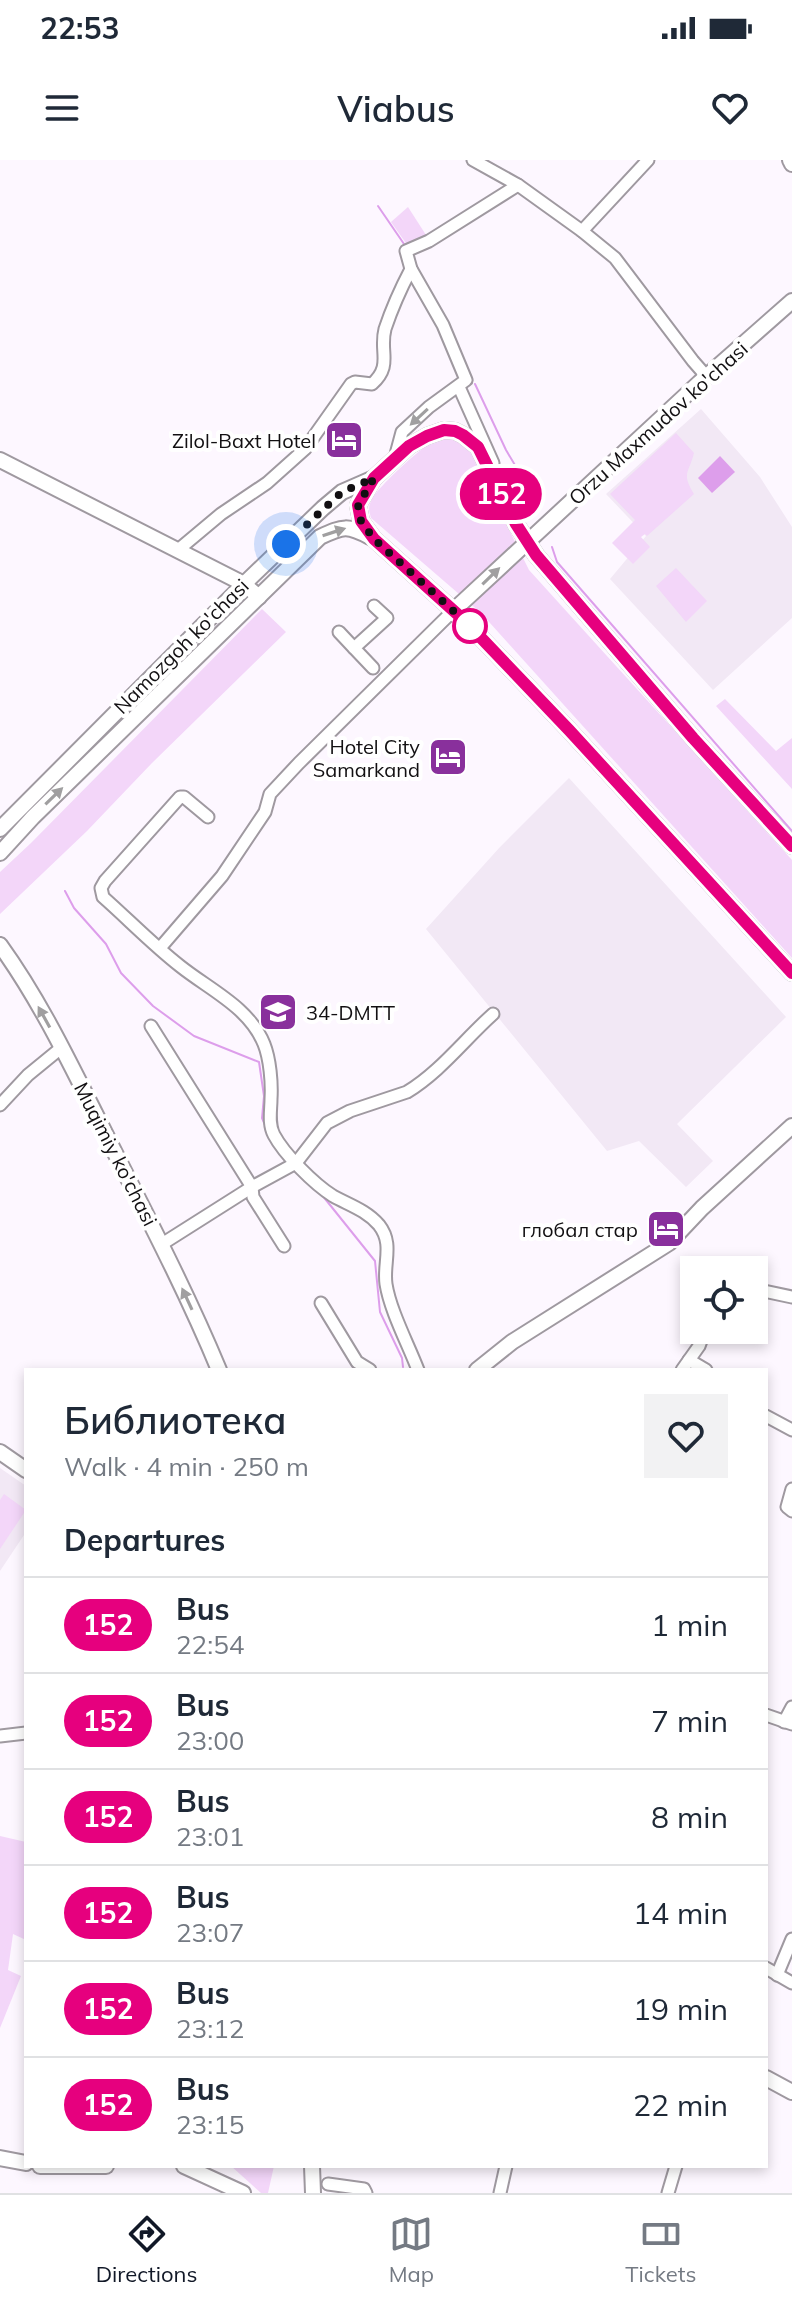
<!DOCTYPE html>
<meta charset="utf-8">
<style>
:root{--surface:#fff;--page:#f2f2f3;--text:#1f2937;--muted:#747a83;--line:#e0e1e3;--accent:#111827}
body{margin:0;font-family:Mulish,sans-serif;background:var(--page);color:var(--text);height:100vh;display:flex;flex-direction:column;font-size:30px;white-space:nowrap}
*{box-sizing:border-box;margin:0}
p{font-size:26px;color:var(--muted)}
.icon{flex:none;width:44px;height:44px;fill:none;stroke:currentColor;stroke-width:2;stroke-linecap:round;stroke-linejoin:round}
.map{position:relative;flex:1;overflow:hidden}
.side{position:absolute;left:24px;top:1208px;width:744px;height:800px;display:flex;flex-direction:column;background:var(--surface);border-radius:0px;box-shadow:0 4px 12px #0003}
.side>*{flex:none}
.badge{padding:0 16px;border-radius:26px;font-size:28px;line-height:52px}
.tools{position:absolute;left:680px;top:1096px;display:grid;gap:16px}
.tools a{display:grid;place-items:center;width:88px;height:88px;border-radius:0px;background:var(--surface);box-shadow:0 4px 12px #0003;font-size:40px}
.you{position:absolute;width:40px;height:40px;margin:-20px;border:6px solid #fff;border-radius:50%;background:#1a73e8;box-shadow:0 0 0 12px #1a73e833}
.map>.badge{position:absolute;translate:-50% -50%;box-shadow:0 0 0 4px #fff}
h2{padding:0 40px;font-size:30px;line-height:72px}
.round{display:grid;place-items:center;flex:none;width:84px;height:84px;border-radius:0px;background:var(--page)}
.headline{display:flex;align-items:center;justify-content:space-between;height:136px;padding:0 40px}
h1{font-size:38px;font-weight:600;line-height:60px}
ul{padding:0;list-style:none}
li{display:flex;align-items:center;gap:24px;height:96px;padding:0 40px;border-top:2px solid var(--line)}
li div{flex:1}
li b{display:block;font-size:30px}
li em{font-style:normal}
li .badge{min-width:88px;font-weight:700;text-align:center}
.status{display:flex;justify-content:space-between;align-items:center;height:56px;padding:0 40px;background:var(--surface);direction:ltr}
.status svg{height:22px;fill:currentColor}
header{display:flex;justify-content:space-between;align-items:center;height:104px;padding:0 40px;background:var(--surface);font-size:36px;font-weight:600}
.menu{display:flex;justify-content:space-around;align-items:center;height:112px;border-top:2px solid var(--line);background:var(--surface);font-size:22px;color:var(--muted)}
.menu a{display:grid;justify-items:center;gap:4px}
.menu .current{color:var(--accent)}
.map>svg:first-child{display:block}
.built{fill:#f2e8f5}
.green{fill:#f3d6f9}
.water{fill:#dd9eeb}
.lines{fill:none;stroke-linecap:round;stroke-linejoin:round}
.stream{stroke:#dd9eeb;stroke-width:2}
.minor-casing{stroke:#9f99a0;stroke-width:15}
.major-casing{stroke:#9f99a0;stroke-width:18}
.minor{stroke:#fff;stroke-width:11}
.major{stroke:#fff;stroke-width:14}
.oneway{fill:#a09fa0}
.line-casing{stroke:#fff;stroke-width:18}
.line{stroke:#e6007e;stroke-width:12}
.walk{stroke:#121012;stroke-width:8;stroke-dasharray:0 14.4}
.stop-dot{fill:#fff;stroke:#e6007e;stroke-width:4}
.labels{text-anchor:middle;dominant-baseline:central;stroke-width:8;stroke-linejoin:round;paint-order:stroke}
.street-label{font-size:20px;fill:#121012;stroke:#fff}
.poi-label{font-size:20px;fill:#121012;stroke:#fff;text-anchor:end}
</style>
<div class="status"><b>22:53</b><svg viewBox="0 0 49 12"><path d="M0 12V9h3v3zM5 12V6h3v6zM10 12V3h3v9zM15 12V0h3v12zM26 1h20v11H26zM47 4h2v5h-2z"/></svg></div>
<header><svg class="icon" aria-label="menu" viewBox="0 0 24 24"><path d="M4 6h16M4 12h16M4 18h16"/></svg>Viabus<svg class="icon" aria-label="heart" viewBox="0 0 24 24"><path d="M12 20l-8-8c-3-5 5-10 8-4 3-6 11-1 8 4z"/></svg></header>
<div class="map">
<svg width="792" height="2033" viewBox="0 0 792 2033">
<rect width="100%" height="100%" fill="#fdf7ff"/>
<g class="built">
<path d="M701 249 760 317 792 367V458L713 530 610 419 646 376 606 334Z"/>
<path d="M569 618 786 857 677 964 713 1001 686 1027 639 981 607 991 426 769 500 687Z"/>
<path d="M0 1308 26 1326V1372L0 1411Z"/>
</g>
<g class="green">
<path d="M408 47 426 75 408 86 391 62Z"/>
<path d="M676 273 694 293C689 313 681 313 694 334L647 376 645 374 641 377 650 387 633 404 612 383 635 360 610 334Z"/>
<path d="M440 278C454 278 461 281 470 291L529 410 792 700V798L481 453 371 358C369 351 368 346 372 339 379 326 427 281 440 278Z"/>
<path d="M676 408 707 441 686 462 656 426Z"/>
<path d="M262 449 286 472 152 603 87 671 0 754V712L31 683Z"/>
<path d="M725 539 776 591 792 578V629L716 546Z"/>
<path d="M4 1334 26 1350 0 1389V1340Z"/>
<path d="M0 1676 26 1682V1780L13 1774 8 1810 21 1816 0 1868Z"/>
<path d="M231 2006H274L268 2033H261Z"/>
</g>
<path class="water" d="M720 296 735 312 712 333 698 318Z"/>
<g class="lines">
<g class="stream">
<path d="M378 46 404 84"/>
<path d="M475 224 506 290 534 337"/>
<path d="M552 387 557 402 792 671"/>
<path d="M65 731 74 748 106 784 121 813 153 846 194 876 259 902 264 936 262 958 268 972"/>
<path d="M322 1035 375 1101 380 1152 402 1198 403 1207"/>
</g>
<defs>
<g id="minor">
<path d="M473 0 518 25 582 71 615 98 693 201 707 217"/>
<path d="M582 71 648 0"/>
<path d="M459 227 493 303"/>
<path d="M395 298 402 272 429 247 466 220 443 165 411 109 406 91 429 81 518 25"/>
<path d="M178 390 221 354 267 323 305 289 351 224 355 222 372 224C393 205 379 192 385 169 392 148 401 128 411 109"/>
<path d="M339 472 354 488"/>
<path d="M373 508 354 488 387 458 374 446"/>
<path d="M208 657 184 637H180L105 721 101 728 103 737C129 760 153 785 180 806 210 830 249 847 264 884 270 899 272 923 271 939 271 950 268 964 274 975 284 994 314 1024 333 1036 349 1045 366 1050 379 1065 394 1084 383 1103 386 1124 390 1150 408 1184 418 1210"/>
<path d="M160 788 222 716 265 652 270 634 299 603 454 450"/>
<path d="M151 866 252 1027 253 1037 284 1086"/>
<path d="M0 945 28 915 61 888"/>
<path d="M162 1084 252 1027 296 1003 327 963 350 951 407 932C440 912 464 880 493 854"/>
<path d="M754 1129 792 1137"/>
<path d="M321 1143 357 1202 370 1210"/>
<path d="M689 1200 706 1210"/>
<path d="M682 1210 699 1186 705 1170"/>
<path d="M766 1256 792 1270"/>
<path d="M792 1329 787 1347 792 1351"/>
<path d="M766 1555 792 1564"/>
<path d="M784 1562 792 1547"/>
<path d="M0 1576 26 1573"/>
<path d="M766 1808 792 1823"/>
<path d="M777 1815 792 1779"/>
<path d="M328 2024 364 2029 366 2033"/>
<path d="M500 2033 506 2006"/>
<path d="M668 2033 676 2006"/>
</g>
<g id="major">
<path d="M790 0 792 4"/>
<path d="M0 300 244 424 259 437"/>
<path d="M454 450 699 223 792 141"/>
<path d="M0 669 244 424 323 348 342 332 374 318"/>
<path d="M792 686 693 578 536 395 516 364 478 287 463 275 455 271 444 270 427 276 409 286 374 318 358 345 361 361 374 379 465 461 569 570 792 813"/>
<path d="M0 693 33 657 320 377C344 366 347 365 370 377"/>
<path d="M0 785C44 846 76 916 110 983 148 1058 187 1133 219 1210"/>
<path d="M477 1210 512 1182 669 1083 702 1048 792 966"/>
<path d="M0 1292 26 1310"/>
<path d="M766 1918 792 1932"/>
<path d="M0 1998 26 2003"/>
<path d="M40 2006H106"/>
<path d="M184 2006 243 2033"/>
<path d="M312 2006 313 2033"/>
</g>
</defs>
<use href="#minor" class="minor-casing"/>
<use href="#major" class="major-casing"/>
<use href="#minor" class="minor"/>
<use href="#major" class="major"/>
</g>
<defs><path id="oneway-solid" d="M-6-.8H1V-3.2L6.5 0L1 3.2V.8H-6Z" transform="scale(2)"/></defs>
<g class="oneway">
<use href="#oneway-solid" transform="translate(419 257) rotate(137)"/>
<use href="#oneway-solid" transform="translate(334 372) rotate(-18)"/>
<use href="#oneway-solid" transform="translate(491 416) rotate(-44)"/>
<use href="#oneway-solid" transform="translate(54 636) rotate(-44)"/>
<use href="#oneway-solid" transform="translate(44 857) rotate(-119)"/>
<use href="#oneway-solid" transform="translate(187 1139) rotate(-115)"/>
</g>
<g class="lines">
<defs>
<path id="line" d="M792 686 693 578 536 395 516 364 478 287 463 275 455 271 444 270 427 276 409 286 374 318 358 345 361 361 374 379 465 461 569 570 792 813"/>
</defs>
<use href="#line" class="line-casing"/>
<use href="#line" class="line"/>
<path class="walk" d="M286 384 342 332 374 318 358 345 361 361 374 379 470 466"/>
</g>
<defs>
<symbol id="hotel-square" viewBox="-11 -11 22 22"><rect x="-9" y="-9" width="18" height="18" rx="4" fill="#89309c" stroke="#fff"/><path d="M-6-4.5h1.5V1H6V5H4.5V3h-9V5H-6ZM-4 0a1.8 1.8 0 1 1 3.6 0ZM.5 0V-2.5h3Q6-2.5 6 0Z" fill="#fff"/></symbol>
<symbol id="school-square" viewBox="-11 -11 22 22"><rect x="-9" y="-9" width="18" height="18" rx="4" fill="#89309c" stroke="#fff"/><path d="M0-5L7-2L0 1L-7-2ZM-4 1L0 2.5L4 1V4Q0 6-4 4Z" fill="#fff"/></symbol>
</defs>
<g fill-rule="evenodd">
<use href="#hotel-square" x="322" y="258" width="44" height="44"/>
<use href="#hotel-square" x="426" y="575" width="44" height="44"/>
<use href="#school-square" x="256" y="830" width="44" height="44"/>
<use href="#hotel-square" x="644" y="1047" width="44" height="44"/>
</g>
<circle class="stop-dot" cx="470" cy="466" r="16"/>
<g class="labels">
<g class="street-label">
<text transform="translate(658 263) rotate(-42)">Orzu Maxmudov ko'chasi</text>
<text transform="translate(181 486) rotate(-45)">Namozgoh ko'chasi</text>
<text transform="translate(116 994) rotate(63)">Muqimiy ko'chasi</text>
</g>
<g class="poi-label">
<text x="316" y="280">Zilol-Baxt Hotel</text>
<text x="420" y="586">Hotel City<tspan x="420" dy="23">Samarkand</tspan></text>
<text x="306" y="852" text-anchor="start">34-DMTT</text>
<text x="638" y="1069">глобал стар</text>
</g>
</g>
</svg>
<div class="tools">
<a><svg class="icon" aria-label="locate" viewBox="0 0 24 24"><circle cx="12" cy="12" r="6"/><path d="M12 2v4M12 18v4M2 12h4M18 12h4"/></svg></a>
</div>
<div class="you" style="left:286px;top:384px"></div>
<b class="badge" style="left:501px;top:334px;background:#e6007e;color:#fff">152</b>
<section class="side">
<div class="headline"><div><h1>Библиотека</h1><p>Walk · 4 min · 250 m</p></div><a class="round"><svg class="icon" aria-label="heart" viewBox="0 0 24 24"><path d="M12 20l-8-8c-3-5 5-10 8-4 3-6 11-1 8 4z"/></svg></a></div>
<h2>Departures</h2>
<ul>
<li><span class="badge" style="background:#e6007e;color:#fff">152</span><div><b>Bus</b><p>22:54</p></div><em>1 min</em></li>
<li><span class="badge" style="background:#e6007e;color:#fff">152</span><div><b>Bus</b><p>23:00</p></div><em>7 min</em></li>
<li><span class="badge" style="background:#e6007e;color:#fff">152</span><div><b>Bus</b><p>23:01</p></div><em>8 min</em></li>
<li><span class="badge" style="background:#e6007e;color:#fff">152</span><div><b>Bus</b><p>23:07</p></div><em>14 min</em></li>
<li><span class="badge" style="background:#e6007e;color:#fff">152</span><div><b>Bus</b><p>23:12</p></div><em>19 min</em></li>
<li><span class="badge" style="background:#e6007e;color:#fff">152</span><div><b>Bus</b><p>23:15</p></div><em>22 min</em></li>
</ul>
</section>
</div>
<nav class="menu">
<a class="current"><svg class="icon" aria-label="directions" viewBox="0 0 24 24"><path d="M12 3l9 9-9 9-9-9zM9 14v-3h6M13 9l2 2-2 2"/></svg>Directions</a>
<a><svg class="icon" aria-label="map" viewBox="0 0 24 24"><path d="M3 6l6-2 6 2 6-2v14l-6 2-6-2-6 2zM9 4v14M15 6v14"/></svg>Map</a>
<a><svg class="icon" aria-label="tickets" viewBox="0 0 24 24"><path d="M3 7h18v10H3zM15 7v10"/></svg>Tickets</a>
</nav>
